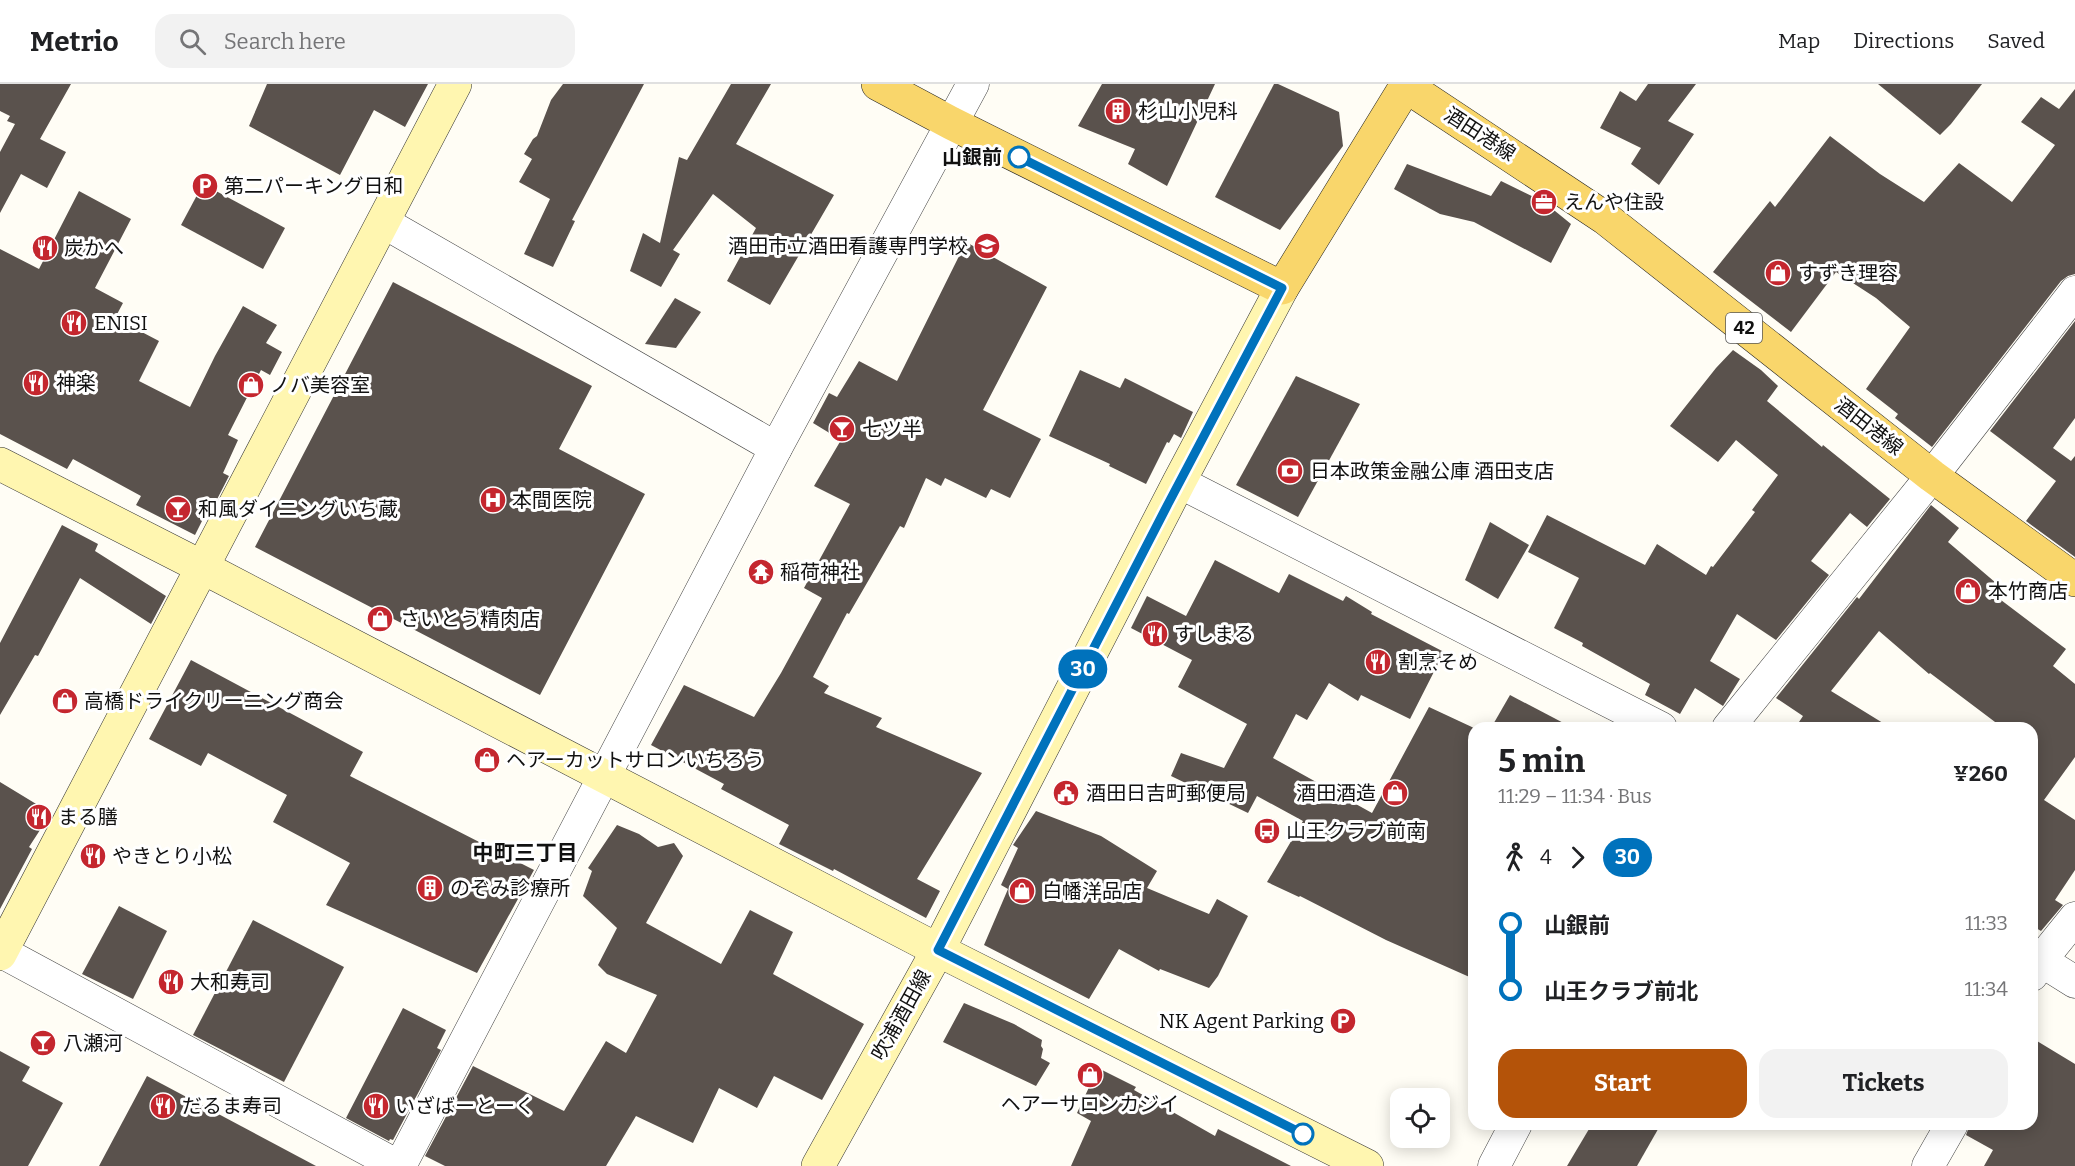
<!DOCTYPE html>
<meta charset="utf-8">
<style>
:root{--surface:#fff;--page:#f2f2f2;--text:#202124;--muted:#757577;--line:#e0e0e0;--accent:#b45309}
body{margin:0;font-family:Bitter,"Noto Sans JP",serif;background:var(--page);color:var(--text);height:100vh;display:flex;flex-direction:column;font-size:22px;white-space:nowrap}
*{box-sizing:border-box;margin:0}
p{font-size:20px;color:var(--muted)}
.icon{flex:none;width:33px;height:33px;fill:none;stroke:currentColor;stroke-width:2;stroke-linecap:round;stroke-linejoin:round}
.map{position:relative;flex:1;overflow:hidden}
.sheet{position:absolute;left:1468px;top:638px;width:570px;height:408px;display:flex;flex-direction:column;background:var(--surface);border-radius:18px;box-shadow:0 3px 15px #0003}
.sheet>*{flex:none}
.badge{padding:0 12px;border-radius:20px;font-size:21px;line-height:39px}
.buttons{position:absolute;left:1390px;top:1004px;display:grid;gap:12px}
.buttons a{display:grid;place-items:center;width:60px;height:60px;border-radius:12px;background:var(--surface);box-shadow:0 3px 15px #0003;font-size:30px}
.map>.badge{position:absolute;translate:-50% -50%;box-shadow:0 0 0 3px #fff}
.legs{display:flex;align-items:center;gap:9px;height:66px;padding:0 30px;font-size:20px}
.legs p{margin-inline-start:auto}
.overview{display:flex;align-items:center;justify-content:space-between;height:102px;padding:0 30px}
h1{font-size:33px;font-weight:700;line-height:45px}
.action{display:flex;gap:12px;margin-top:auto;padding:12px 30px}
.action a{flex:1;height:69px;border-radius:18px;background:var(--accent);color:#fff;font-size:24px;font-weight:700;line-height:69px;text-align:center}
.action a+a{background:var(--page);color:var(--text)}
ul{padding:0 30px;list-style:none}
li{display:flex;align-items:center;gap:21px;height:66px;font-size:22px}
li i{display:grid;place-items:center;width:9px;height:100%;margin:0 8px;background:currentColor}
li i::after{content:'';width:15px;height:15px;margin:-8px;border:4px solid;border-radius:50%;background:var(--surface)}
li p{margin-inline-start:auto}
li:first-child i{background:linear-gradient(#0000 50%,currentColor 0)}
li:last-child i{background:linear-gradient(currentColor 50%,#0000 0)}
header{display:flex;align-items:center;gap:36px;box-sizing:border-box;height:84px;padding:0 30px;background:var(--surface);border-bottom:2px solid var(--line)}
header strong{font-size:28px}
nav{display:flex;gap:33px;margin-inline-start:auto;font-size:21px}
.search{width:420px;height:54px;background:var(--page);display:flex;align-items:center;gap:15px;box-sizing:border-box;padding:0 21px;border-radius:18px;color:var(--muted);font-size:22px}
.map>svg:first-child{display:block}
.building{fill:#5a524d}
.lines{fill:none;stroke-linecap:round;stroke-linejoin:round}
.street-casing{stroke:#444;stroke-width:33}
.secondary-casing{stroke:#333;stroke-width:34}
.primary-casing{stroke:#222;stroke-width:34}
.street{stroke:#fff;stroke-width:32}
.secondary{stroke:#fff6b0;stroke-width:33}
.primary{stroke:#f9d66b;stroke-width:33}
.line-1-casing{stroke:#fff;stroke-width:14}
.line-1{stroke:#0072bc;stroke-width:9}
.stop-1-dot{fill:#fff;stroke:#0072bc;stroke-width:3}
.labels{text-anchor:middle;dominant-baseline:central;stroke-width:6;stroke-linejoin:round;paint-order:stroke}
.shield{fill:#fff;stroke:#585858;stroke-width:1.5}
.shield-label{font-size:18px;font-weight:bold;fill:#111}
.poi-label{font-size:20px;fill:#111;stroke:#fff;text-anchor:start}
.street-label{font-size:20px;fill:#111;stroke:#fff}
.stop-label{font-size:20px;font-weight:bold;fill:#111;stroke:#fff;text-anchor:end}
.neighbourhood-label{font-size:21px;font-weight:bold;fill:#111;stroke:#fff}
</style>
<header>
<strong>Metrio</strong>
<div class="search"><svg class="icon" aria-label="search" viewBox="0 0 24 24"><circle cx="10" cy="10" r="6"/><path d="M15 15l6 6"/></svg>Search here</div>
<nav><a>Map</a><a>Directions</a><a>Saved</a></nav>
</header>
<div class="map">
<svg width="2075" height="1082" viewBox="0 0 2075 1082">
<rect width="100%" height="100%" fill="#fffdf5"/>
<g class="building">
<path d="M0 0H71L40 55 66 68 47 104 21 90 0 129V68L15 40 7 37 10 32 0 27Z"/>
<path d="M267 0H428L405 43 374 26 340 91 249 42Z"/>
<path d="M563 0H644L572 136 575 137 553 183 524 170 550 115 519 98 532 75 524 70 533 55 537 52 551 16Z"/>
<path d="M731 0H771L736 60 834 111 770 221 727 197 756 144 713 110 673 166 680 170 661 203 630 187 643 149 660 159 679 73 687 76Z"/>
<path d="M1102 0H1215L1167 102 1128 80 1135 65 1078 42Z"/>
<path d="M1274 0H1278L1339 28 1343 62 1280 146 1215 113Z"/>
<path d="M1648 0H1696L1668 37 1694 50 1659 101 1631 80 1641 64 1600 44 1620 7 1636 17Z"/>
<path d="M1878 0H1982L1951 40 1940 51Z"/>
<path d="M2075 5V190L2068 192 2061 197 1932 363 1895 334 1898 330 1866 305 1910 243 1876 214 1836 188 1791 248 1713 188 1770 117 1775 123 1830 52 1880 90 1924 118 1959 79 2012 118 2055 61 2021 38 2041 13 2059 25Z"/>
<path d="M1407 80 1491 112 1501 97 1544 118 1571 140 1551 179 1474 138 1440 130 1394 105Z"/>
<path d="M203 100 285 144 263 185 181 141Z"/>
<path d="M79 107 131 135 95 204 123 219 115 234 159 257 139 297 190 323 215 272 243 222 277 241 266 259 282 268 270 291 261 286 228 351 238 356 223 389 229 392 210 429 207 427 195 451 136 421 141 412 73 375 67 385 0 350V165L39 185Z"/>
<path d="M966 158 1047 203 983 326 1041 355 1010 414 991 405 986 414 945 394 941 402 926 394 904 444 900 442 849 530 847 529 813 593 829 602 824 609 882 634 876 643 982 689 917 795 940 807 926 834 834 785 833 787 779 760 789 741 721 705 724 700 651 661 684 601 754 633 781 589 822 514 804 504 850 420 814 402 841 356 813 339 829 309 837 313 859 277 897 297Z"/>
<path d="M393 198 592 302 559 365 645 410 540 611 255 463Z"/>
<path d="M675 214 701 228 676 264 645 260Z"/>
<path d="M2075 237V334L2053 364 2071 377 2075 372V473L2026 437 2056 397 1990 347Z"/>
<path d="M1733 266 1761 286 1778 302 1767 317 1822 363 1823 361 1890 415 1867 443 1850 429 1811 477 1829 491 1776 556 1737 530 1710 577 1740 595 1723 622 1695 604 1680 630 1645 611 1650 600 1582 562 1583 559 1554 544 1579 494 1528 468 1547 431 1645 481 1657 460 1706 491 1711 482 1713 483 1755 428 1752 426 1778 391 1736 356 1718 378 1670 342 1716 284Z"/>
<path d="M1080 286 1120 304 1125 294 1193 328 1181 354 1174 350 1169 359 1167 358 1146 400 1109 382 1110 380 1049 352Z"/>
<path d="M1296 292 1360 320 1298 433 1236 401Z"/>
<path d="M1931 421 1959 444 1948 458 2003 505 1997 513 2066 565 2053 582 2075 600V673L2044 716 2075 736V786L2055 816 2063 821 2041 847 2036 844 2032 850V644H2003L1930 589 1929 590 1879 547 1831 607 1891 644H1795L1803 632 1776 614 1857 513 1859 515Z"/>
<path d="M1490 438 1529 461 1498 515 1465 496Z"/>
<path d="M62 441 98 460 95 467 166 512 151 540 80 494 38 572 35 571 0 631V559Z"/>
<path d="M1215 476 1279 509 1289 490 1343 517 1346 512 1372 528 1371 530 1444 568 1410 635 1361 611 1358 617 1329 599 1307 636 1296 630 1273 674 1372 729 1429 623 1474 644V895L1386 856 1300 812 1299 813 1267 798 1303 737 1257 712 1248 729 1171 692 1181 669 1224 684 1247 640 1178 603 1192 576 1131 544 1147 512 1186 532Z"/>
<path d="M191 576 363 668 350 692 534 786 477 889 326 821 350 779 273 738 287 711 208 669 201 682 149 655Z"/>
<path d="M1510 611 1573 644H1491Z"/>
<path d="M0 698 51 729 29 763 32 765 0 825Z"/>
<path d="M1036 727 1101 752 1157 787 1147 804 1209 830 1217 815 1248 832 1218 892 1209 904 1160 885 1159 887 1119 865 1089 915 984 861 1008 805 1001 801 1018 764 1013 761Z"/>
<path d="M617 741 639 750 658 763 674 759 683 772 646 839 721 880 750 826 793 848 773 890 864 940 822 1016 774 992 757 1024 719 1004 693 1059 636 1032 606 1082H445L425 1072 473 982 564 1027 606 957 626 969 657 911 607 890 598 881 617 844 583 812 592 787 588 784Z"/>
<path d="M119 822 167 847 133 915 82 890Z"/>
<path d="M253 836 344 883 284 998 193 951Z"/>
<path d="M964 919 1014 940 1042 956 1041 962 1043 965 1041 974 1050 979 1036 1002 943 958Z"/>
<path d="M403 924 446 946 437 964 441 966 393 1056 390 1055 389 1057 346 1034Z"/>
<path d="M2032 954 2075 980V1082H1984L1993 1066 1966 1051 1970 1040H2032Z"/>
<path d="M0 967 30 983 22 997 63 1019 28 1082H0Z"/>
<path d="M1098 984 1136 1003 1134 1006 1215 1052 1218 1045 1291 1082H1071L1091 1037 1077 1029Z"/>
<path d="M147 992 316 1082H99Z"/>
<path d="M1592 1040H1661L1637 1082H1567Z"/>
</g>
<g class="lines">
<defs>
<g id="street">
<path d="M383 138 776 364"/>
<path d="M1179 398 1661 644"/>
<path d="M1728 644 1932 392 2075 208"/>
<path d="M0 867 398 1082"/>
<path d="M2032 871 2075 898"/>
<path d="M2032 891 2041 876 2075 834"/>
<path d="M400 1082 776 364 973 0"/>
<path d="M1494 1082 1516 1040"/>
<path d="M1928 1082 1952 1040"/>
</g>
<g id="secondary">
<path d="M0 380 202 483 938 866 1367 1082"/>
<path d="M0 870 455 0"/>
<path d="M818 1082 938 866 1179 398 1282 204"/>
</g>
<path id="primary" d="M878 0 951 39 1282 204 1406 2 1605 134 1932 392 2075 496"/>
</defs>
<use href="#street" class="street-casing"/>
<use href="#secondary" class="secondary-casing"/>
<use href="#primary" class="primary-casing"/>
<use href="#street" class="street"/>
<use href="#secondary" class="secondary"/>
<use href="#primary" class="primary"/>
</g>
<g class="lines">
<defs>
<path id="line-1" d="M1019 73 1282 204 1168 420 938 866 1303 1050"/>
</defs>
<use href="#line-1" class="line-1-casing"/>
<use href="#line-1" class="line-1"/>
</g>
<defs>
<symbol id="building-disc" viewBox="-11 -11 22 22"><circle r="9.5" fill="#c4262e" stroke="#fff"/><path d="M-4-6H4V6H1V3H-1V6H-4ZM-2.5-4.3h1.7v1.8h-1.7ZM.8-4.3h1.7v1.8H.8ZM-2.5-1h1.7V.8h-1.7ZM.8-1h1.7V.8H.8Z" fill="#fff"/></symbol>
<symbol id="parking-disc" viewBox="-11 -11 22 22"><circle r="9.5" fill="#c4262e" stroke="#fff"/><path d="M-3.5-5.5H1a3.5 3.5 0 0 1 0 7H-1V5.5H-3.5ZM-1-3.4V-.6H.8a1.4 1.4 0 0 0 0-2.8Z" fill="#fff"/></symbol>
<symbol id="office-disc" viewBox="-11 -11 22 22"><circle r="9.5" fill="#c4262e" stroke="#fff"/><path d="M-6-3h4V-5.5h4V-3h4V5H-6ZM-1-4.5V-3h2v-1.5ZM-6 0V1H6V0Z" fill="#fff"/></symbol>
<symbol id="school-disc" viewBox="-11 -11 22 22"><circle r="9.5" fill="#c4262e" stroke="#fff"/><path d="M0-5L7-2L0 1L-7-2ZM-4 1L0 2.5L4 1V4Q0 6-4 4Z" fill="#fff"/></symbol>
<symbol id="restaurant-disc" viewBox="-11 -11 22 22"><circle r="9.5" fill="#c4262e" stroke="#fff"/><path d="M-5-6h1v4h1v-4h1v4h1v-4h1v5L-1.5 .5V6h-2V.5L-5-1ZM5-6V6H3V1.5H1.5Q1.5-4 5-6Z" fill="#fff"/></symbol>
<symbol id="shop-disc" viewBox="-11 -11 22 22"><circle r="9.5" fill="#c4262e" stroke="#fff"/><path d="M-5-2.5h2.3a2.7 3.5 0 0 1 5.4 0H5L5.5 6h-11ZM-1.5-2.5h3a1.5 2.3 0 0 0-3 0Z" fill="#fff"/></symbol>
<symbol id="bar-disc" viewBox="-11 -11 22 22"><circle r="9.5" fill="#c4262e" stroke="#fff"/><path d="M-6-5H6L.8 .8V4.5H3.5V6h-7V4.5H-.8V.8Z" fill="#fff"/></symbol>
<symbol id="bank-disc" viewBox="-11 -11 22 22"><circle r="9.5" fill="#c4262e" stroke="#fff"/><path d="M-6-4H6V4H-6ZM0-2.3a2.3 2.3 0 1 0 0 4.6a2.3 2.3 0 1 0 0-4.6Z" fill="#fff"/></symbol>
<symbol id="hospital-disc" viewBox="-11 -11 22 22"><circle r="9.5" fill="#c4262e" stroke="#fff"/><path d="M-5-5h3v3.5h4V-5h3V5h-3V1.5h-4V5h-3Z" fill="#fff"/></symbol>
<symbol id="temple-disc" viewBox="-11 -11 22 22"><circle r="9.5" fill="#c4262e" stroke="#fff"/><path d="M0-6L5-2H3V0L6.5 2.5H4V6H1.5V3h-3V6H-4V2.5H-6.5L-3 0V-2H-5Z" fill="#fff"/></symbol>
<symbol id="civic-disc" viewBox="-11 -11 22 22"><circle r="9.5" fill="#c4262e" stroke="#fff"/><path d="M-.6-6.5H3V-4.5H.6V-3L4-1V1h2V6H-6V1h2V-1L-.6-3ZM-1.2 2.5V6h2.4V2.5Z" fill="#fff"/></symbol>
<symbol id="bus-disc" viewBox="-11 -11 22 22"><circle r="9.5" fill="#c4262e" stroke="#fff"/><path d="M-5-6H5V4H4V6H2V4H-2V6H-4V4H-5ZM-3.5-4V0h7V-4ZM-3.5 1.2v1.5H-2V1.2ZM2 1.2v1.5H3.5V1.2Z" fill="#fff"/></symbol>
</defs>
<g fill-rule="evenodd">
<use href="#building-disc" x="1103" y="12" width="30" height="30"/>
<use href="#parking-disc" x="190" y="87" width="30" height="30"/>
<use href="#office-disc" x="1529" y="103" width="30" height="30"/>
<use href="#school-disc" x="972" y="147" width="30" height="30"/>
<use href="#restaurant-disc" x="30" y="149" width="30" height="30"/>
<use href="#shop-disc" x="1763" y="174" width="30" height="30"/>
<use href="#restaurant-disc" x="59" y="224" width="30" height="30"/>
<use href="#restaurant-disc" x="21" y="284" width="30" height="30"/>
<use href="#shop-disc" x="236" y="286" width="30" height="30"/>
<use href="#bar-disc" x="827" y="330" width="30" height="30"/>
<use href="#bank-disc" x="1275" y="372" width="30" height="30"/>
<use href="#hospital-disc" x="478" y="401" width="30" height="30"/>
<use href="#bar-disc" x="163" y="410" width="30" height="30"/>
<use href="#temple-disc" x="746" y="473" width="30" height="30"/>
<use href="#shop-disc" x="1953" y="492" width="30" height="30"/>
<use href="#shop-disc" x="365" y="520" width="30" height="30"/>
<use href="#restaurant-disc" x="1140" y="535" width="30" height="30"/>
<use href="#restaurant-disc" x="1363" y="563" width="30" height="30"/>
<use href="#shop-disc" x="50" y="602" width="30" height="30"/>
<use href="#shop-disc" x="472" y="661" width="30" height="30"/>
<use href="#civic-disc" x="1051" y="694" width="30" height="30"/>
<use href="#shop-disc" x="1380" y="694" width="30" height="30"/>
<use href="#restaurant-disc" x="24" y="718" width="30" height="30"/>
<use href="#bus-disc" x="1252" y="732" width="30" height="30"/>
<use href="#restaurant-disc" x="78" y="757" width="30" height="30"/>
<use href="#building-disc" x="415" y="789" width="30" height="30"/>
<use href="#shop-disc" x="1007" y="792" width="30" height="30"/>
<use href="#restaurant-disc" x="156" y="883" width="30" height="30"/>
<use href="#parking-disc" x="1328" y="922" width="30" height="30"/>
<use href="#bar-disc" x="28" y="944" width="30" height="30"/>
<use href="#shop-disc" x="1075" y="976" width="30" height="30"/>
<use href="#restaurant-disc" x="148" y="1007" width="30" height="30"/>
<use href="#restaurant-disc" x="361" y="1007" width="30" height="30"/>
</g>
<g class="stop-1-dot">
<circle cx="1019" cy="73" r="10"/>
<circle cx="1303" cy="1050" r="10"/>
</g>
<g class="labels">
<rect class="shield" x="1726" y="229" width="36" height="30" rx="4.5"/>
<g class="shield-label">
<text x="1744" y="244">42</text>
</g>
<g class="poi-label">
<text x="1138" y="27">杉山小児科</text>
<text x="224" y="102">第二パーキング日和</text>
<text x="1564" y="118">えんや住設</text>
<text x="968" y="162" text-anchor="end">酒田市立酒田看護専門学校</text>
<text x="64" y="164">炭かへ</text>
<text x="1798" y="189">すずき理容</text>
<text x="94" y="239">ENISI</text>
<text x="56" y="299">神楽</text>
<text x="270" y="301">ノバ美容室</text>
<text x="862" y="345">七ツ半</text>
<text x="1310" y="387">日本政策金融公庫 酒田支店</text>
<text x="512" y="416">本間医院</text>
<text x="198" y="425">和風ダイニングいち蔵</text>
<text x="780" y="488">稲荷神社</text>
<text x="1988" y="507">本竹商店</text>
<text x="400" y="535">さいとう精肉店</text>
<text x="1174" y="550">すしまる</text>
<text x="1398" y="578">割烹そめ</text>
<text x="84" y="617">高橋ドライクリーニング商会</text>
<text x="506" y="676">ヘアーカットサロンいちろう</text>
<text x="1086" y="709">酒田日吉町郵便局</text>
<text x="1376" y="709" text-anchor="end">酒田酒造</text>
<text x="58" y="733">まる膳</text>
<text x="1286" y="747">山王クラブ前南</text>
<text x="112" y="772">やきとり小松</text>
<text x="450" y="804">のぞみ診療所</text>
<text x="1042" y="807">白幡洋品店</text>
<text x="190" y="898">大和寿司</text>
<text x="1324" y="937" text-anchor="end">NK Agent Parking</text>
<text x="63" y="959">八瀬河</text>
<text x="1090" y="1020" text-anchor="middle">ヘアーサロンカジイ</text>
<text x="182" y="1022">だるま寿司</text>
<text x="395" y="1022">いざばーとーく</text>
</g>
<g class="street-label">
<text transform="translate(1480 50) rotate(33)">酒田港線</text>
<text transform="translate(1869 342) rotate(38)">酒田港線</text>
<text transform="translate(901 931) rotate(-61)">吹浦酒田線</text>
</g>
<g class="stop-label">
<text x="1002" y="73">山銀前</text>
</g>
<g class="neighbourhood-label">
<text x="525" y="769">中町三丁目</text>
</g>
</g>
</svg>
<div class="buttons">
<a><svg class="icon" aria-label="locate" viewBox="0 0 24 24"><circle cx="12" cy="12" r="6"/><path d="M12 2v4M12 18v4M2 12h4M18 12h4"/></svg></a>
</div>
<b class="badge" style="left:1083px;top:585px;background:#0072bc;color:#fff">30</b>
<section class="sheet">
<div class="overview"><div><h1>5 min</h1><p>11:29 – 11:34 · Bus</p></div><b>¥260</b></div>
<div class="legs"><svg class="icon" aria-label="walk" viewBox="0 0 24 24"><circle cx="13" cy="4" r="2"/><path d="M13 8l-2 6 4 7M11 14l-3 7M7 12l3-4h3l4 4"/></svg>4<svg class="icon" aria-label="forward" viewBox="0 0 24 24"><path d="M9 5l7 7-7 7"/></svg><b class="badge" style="background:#0072bc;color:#fff">30</b></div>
<ul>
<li><i style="color:#0072bc"></i><b>山銀前</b><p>11:33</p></li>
<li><i style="color:#0072bc"></i><b>山王クラブ前北</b><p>11:34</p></li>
</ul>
<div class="action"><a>Start</a><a>Tickets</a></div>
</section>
</div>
